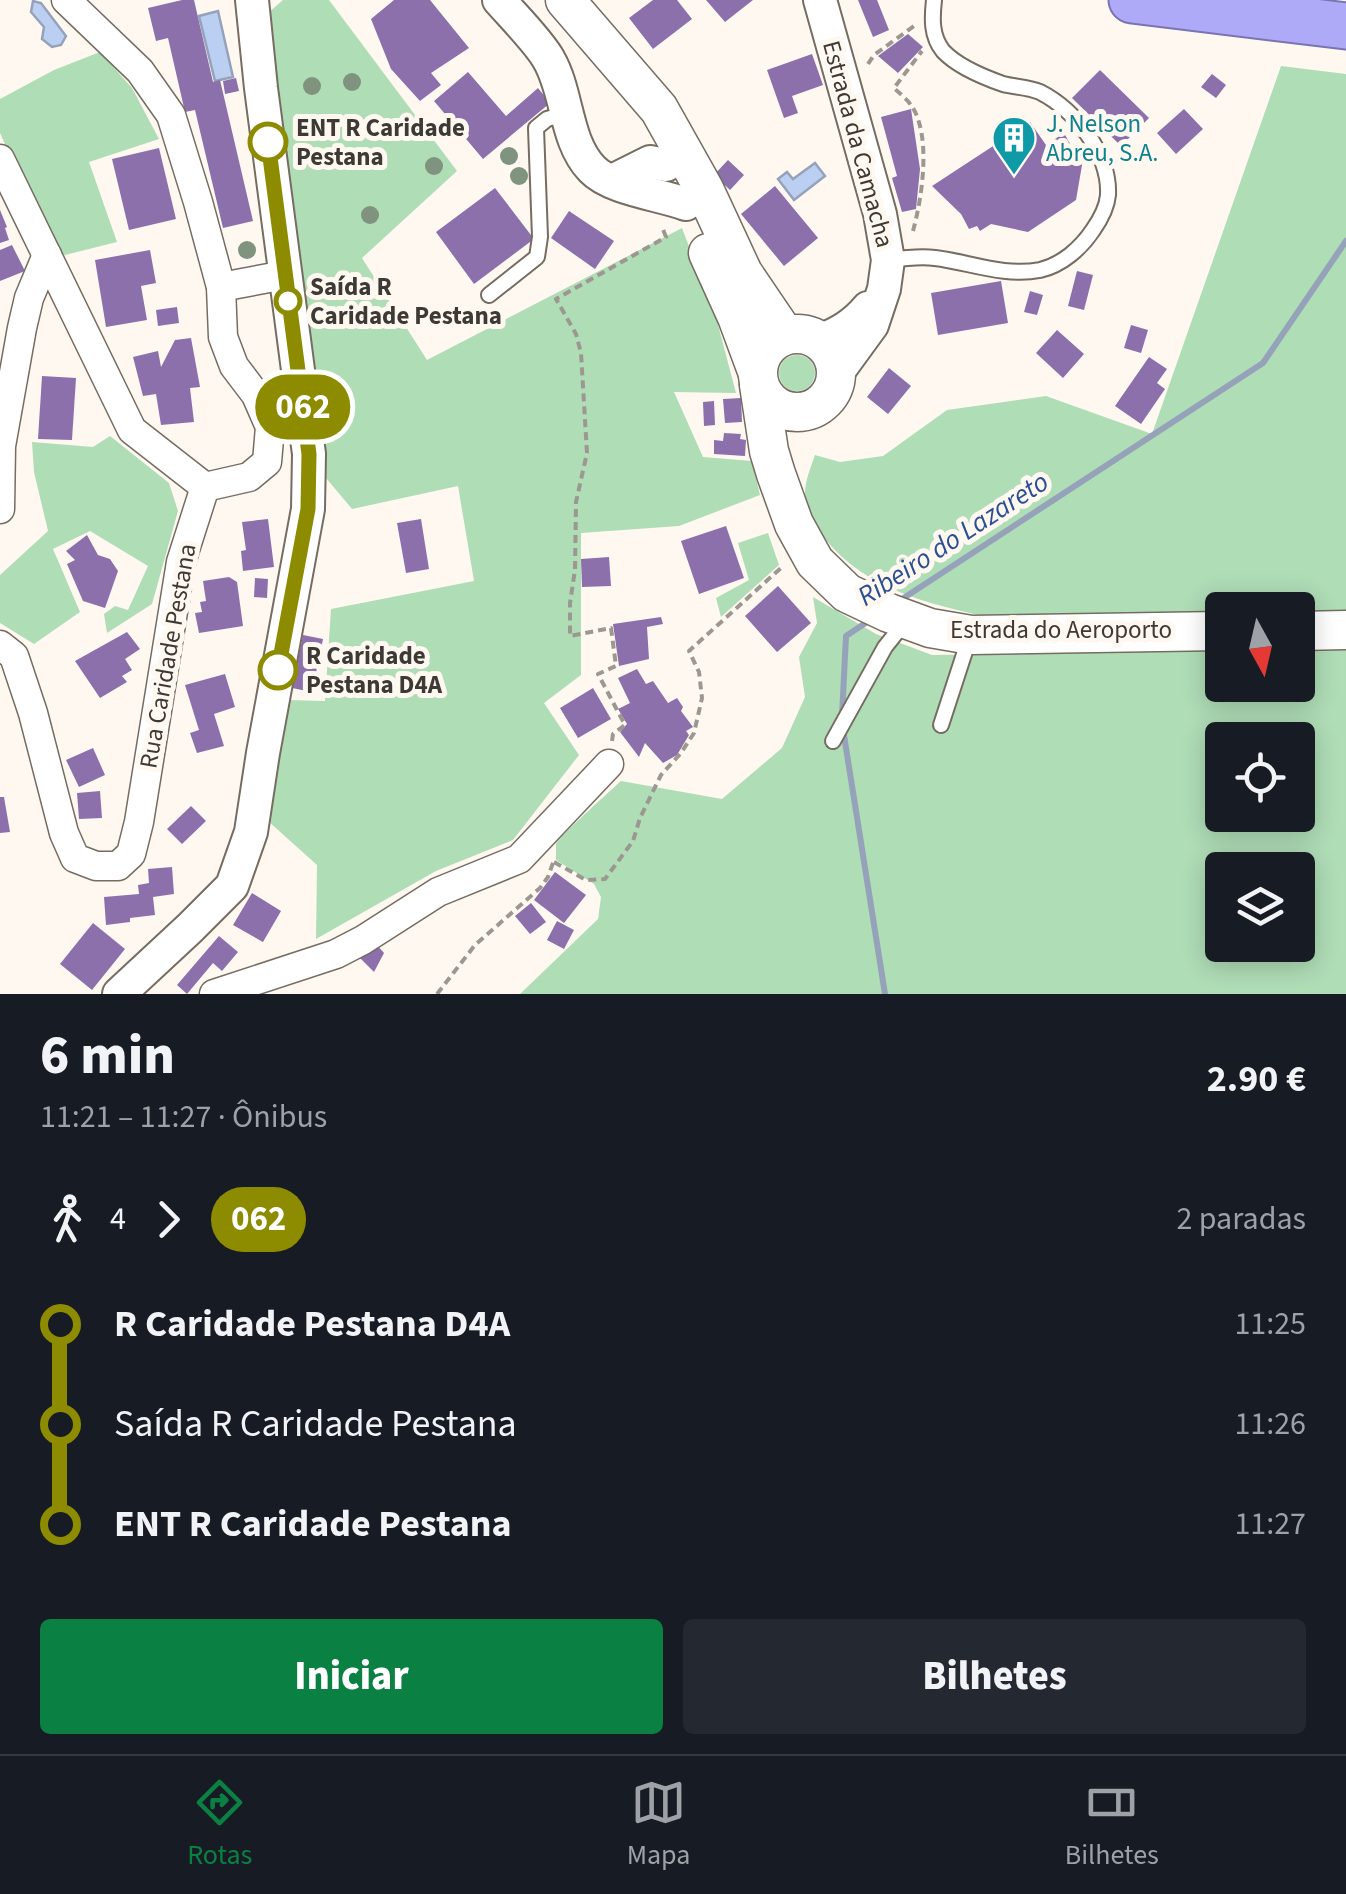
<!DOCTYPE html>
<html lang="pt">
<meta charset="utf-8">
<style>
:root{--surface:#171b24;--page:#242831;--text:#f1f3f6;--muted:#9ea1a6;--line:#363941;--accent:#0b8043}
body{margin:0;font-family:"Source Sans 3",sans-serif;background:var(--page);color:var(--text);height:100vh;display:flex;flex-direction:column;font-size:38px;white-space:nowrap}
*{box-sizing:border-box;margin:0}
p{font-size:32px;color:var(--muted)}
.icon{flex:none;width:55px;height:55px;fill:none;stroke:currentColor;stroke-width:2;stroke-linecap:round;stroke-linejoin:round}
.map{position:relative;height:994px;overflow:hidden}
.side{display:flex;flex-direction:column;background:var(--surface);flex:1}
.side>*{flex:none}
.badge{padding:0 20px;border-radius:32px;font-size:35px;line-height:65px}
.needle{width:65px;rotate:172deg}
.fabs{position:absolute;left:1205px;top:592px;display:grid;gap:20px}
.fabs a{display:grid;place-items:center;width:110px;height:110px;border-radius:10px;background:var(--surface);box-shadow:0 5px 25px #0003;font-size:50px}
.map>.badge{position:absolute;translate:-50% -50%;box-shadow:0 0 0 5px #fff}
.legs{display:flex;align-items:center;gap:15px;height:110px;padding:0 40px;font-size:32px}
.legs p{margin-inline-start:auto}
.head{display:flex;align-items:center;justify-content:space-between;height:170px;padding:0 40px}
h1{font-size:55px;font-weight:800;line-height:75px}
.action{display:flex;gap:20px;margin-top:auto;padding:20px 40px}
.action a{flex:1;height:115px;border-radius:10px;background:var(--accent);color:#fff;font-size:40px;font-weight:800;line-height:115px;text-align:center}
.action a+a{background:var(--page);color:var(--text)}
ul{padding:0 40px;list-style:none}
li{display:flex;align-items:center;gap:35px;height:100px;font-size:38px}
li i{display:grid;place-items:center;width:15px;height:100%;margin:0 12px;background:currentColor}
li i::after{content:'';width:25px;height:25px;margin:-12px;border:8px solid;border-radius:50%;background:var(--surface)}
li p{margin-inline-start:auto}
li:first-child i{background:linear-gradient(#0000 50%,currentColor 0)}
li:last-child i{background:linear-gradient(currentColor 50%,#0000 0)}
.dock{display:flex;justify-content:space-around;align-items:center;height:140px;border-top:2px solid var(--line);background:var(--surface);font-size:28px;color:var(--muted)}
.dock a{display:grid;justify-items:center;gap:5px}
.dock .selected{color:var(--accent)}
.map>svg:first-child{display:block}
.green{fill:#afddb6;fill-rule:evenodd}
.water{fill:#bbcff3;stroke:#95a2ba;stroke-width:2.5}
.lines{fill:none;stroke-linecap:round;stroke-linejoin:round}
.stream{stroke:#95a2ba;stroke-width:6}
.building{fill:#8b70ab}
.service-casing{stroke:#766c61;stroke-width:18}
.minor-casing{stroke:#766c61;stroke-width:31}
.tertiary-casing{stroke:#766c61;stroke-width:36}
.secondary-casing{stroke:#766c61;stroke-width:41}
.trunk-casing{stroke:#7974b2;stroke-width:49}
.path{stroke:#9d9791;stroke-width:4;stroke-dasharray:8 5;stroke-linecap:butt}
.service{stroke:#fff;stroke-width:14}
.minor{stroke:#fff;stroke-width:28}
.tertiary{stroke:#fff;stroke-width:32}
.secondary{stroke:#fff;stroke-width:38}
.trunk{stroke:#aeaaf8;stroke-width:45}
.tree{fill:#7f937f}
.line-1-casing{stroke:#fff;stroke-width:22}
.line-1{stroke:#8d8b00;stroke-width:15}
.stop-1-dot{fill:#fff;stroke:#8d8b00;stroke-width:5}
.labels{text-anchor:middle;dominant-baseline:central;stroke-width:10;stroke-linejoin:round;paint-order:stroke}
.culture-label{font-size:25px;fill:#0d838f;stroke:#fff8f1;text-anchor:start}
.stop-label{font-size:25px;font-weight:bold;fill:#3d3934;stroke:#fff8f1;text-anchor:start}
.street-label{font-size:25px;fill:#3d3934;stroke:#fff8f1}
.water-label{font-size:28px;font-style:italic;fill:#2b4f95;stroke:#fff8f1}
</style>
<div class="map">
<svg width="1346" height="994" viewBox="0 0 1346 994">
<rect width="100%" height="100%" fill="#fff8f1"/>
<g class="green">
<path d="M283 0H329L457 171 362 258 427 360 682 228 716 317 736 393 674 392 703 457 752 461 760 495 679 526 581 533V675L544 703 579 755 513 840 436 871 316 939 317 865 268 821 288 700 325 701 331 609 474 581 458 486 352 509 326 478 273 82 268 13Z"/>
<path d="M100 52 132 88 159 139 89 162 117 242 61 256 24 187 0 133V99L54 70Z"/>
<path d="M1281 66 1346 74V610L978 615C917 601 855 584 818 529 811 518 805 507 805 493 805 480 811 467 815 455L840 462 883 456 947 410 1046 396 1152 434Z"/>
<circle cx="797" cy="373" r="18"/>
<path d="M110 436 169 483 178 511 152 604 107 633 104 614 115 606 128 610 148 566 90 531 53 549 80 612 34 644 0 623V575L48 531 34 472 32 442 93 447Z"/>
<path d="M768 533 779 565 721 617 716 598 749 580 738 543Z"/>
<path d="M813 597 876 634 932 655 1222 651V685H1298V650L1346 649V994H520L598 919 601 897 594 884 556 860C556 858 556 845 556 844 559 837 611 790 621 781L722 799 782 748 805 697 799 657 817 623ZM1222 740H1298V815H1222ZM1222 870H1298V945H1222Z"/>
</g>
<g class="water">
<path d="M33 1 41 3 66 36 61 45 52 47 42 39 44 27 31 12Z"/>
<path d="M218 11 233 77 215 81 199 16Z"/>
<path d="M815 163 825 176 794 200 778 179 787 172 793 179Z"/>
</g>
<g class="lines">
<g class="stream">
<path d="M896 603 1263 363 1346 241"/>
<path d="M842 716 846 636 873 618"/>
<path d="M843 729 885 994"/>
</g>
</g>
<g class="building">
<path d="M182 0H194L213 82 220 80 253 221 223 228 195 110 185 112 168 38 156 41 148 8Z"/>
<path d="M394 0H430L469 48 431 73 441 85 420 101 391 69 371 19Z"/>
<path d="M653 0H677L692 19 653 49 629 18Z"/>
<path d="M706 0H753L725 22Z"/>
<path d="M858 0H877L889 30 873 37Z"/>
<path d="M908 34 923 47 898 73 878 56Z"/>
<path d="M812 54 823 85 792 96 798 113 784 118 767 70Z"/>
<path d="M1100 70 1149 118 1121 146 1072 98Z"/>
<path d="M468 72 506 116 538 88 550 103 483 159 434 101Z"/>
<path d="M1212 74 1226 85 1216 98 1201 87Z"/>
<path d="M236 78 239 91 225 94 223 81Z"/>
<path d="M911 109 920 169 916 209 902 212 892 178 897 176 881 117Z"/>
<path d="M1184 109 1203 129 1176 154 1157 133Z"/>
<path d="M1030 122 1046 145 1064 133 1082 165 1076 200 1028 232 991 224 980 231 977 226 969 229 961 214 932 186Z"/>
<path d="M159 148 176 219 129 230 112 159Z"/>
<path d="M728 160 744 175 730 190 714 175Z"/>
<path d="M775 186 818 238 784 266 741 214Z"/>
<path d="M495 188 534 239 474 284 436 232Z"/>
<path d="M0 210 7 227 5 228 9 240 0 243Z"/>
<path d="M569 211 614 241 595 269 551 238Z"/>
<path d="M12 245 25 271 0 281V250Z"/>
<path d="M150 250 156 283 141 286 147 320 106 327 95 260Z"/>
<path d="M1077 271 1093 275 1084 310 1068 306Z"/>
<path d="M1001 281 1008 323 938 335 931 293Z"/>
<path d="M1030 291 1043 295 1037 315 1024 312Z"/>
<path d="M177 307 179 323 158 326 156 310Z"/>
<path d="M1131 325 1148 330 1141 353 1124 348Z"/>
<path d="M1057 330 1084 354 1063 378 1036 353Z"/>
<path d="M191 338 200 387 190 388 194 422 161 425 156 394 143 396 133 357 158 351 161 367 175 340Z"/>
<path d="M1149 357 1167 369 1157 383 1165 389 1141 424 1115 406Z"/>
<path d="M889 368 911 386 888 414 867 397Z"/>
<path d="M42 376 76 378 72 440 38 439Z"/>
<path d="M741 398 742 422 725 423 723 399Z"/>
<path d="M714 401 715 425 704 426 703 402Z"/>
<path d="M724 433 741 434 740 439 746 440 745 456 714 454V440L723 441Z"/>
<path d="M268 519 274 567 243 571 241 551 246 550 242 522Z"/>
<path d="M421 519 429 569 406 573 397 523Z"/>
<path d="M726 526 744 578 699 594 681 541Z"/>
<path d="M87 535 98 555 110 559 118 571 105 608 83 601 67 564 75 560 66 551Z"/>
<path d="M609 557 611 586 582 587 581 559Z"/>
<path d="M229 577 237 582 243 626 199 633 195 613 202 612 200 602 206 601 203 581Z"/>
<path d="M255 578 268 579 267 598 254 597Z"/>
<path d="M778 586 811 623 777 652 745 616Z"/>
<path d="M661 617 663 624 647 627 649 659 619 666 613 624Z"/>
<path d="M127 632 140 649 125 659 132 670 122 676 127 682 100 698 75 661Z"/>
<path d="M303 635 323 639 312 692 292 688Z"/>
<path d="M637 669 646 684 653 681 668 703 677 698 683 707 681 711 693 727 686 731 689 735 677 755 663 763 645 743 639 757 620 732 627 724 618 709 630 703 618 678Z"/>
<path d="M225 674 235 707 214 714 224 746 197 753 190 733 199 730 185 685Z"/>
<path d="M593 688 611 719 578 738 560 708Z"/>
<path d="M93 748 105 775 79 787 66 760Z"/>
<path d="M100 791 102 818 79 819 77 793Z"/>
<path d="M0 797H4L10 832 0 833Z"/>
<path d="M191 806 206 821 182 844 167 829Z"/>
<path d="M172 867 174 894 153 897 155 915 130 918V922L106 925 104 897 139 894 138 885 149 883 148 869Z"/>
<path d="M555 872 586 895 564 923 534 900Z"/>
<path d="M252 893 281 911 263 942 233 925Z"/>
<path d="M531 903 546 922 530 934 515 916Z"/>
<path d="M557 921 574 930 564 949 547 940Z"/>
<path d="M93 923 125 949 92 990 60 964Z"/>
<path d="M219 936 238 952 222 971 213 963 187 994 177 985Z"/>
<path d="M376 944 384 953 374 972 359 957Z"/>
</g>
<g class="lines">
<defs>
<g id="service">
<path d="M889 260C904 258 920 256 935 258 969 262 1004 277 1040 270 1062 265 1081 248 1093 230 1100 220 1107 207 1108 195 1110 154 1075 110 1040 92 1028 87 1015 87 1003 84 983 77 957 66 943 51 931 36 932 18 934 0"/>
<path d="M489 295 537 257 540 237 536 128 547 119 568 113"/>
<path d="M941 725 970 636"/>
<path d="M833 741 885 647 905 622"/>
</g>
<g id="minor">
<path d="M0 159 132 430 205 487"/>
<path d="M221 287 285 275"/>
<path d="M0 509 1 446 22 328 29 298 47 255"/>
<path d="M0 645 14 656 33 713 64 833 75 858 96 866H118L131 854 139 822 181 562 205 487 249 477 267 462 270 427 256 395 234 366 223 337 221 287 198 202 171 115 140 71 66 0"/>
<path d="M214 994 336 954 363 940 438 892 519 859 609 764"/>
</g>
<g id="tertiary">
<path d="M499 0C513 16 540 43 549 60 568 93 565 141 592 169 611 189 659 194 686 204"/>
<path d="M820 0 880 214 888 260 884 289 872 325 837 373"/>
<path d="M612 181 650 162 666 165"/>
<path d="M820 341C839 333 854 325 868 308"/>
<path d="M119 994 190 928 232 886 251 832 263 753 308 509 309 454 261 88 252 0"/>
</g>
<g id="secondary">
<path d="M565 0 659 109 704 189 743 273 785 335"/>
<path d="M708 253 737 317 757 371"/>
<circle cx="797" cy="373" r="39"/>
<path d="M759 385 769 451 776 474 794 524 815 562 847 593 889 613 930 628 971 635 1222 631"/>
<path d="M1298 631 1346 630"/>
</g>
<path id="trunk" d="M1132 0 1346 26"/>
</defs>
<use href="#service" class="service-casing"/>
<use href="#minor" class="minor-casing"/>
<use href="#tertiary" class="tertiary-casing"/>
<use href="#secondary" class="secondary-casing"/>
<use href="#trunk" class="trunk-casing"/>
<g class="path">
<path d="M868 64 874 55 914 26"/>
<path d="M913 231C922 198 932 135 911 105 907 99 899 93 894 88L922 51"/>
<path d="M612 741 613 734 625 725 598 674 616 666 611 628 570 636V603L575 570 576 502 587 453 581 353 576 334 556 299 666 237 662 227"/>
<path d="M554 862 586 880 605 879 633 841 640 818 661 775 681 753 694 733 702 698 699 672 689 651 782 567"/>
<path d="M437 994 475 945 540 888 548 877 554 860"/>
</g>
<use href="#service" class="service"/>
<use href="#minor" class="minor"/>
<use href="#tertiary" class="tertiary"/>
<use href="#secondary" class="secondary"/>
<use href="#trunk" class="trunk"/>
</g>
<g class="tree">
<circle cx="352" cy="82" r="9"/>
<circle cx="312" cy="86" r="9"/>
<circle cx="416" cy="131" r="9"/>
<circle cx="509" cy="156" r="9"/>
<circle cx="370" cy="160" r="9"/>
<circle cx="434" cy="166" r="9"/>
<circle cx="519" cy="176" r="9"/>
<circle cx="370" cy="215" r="9"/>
<circle cx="247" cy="250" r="9"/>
</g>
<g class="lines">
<defs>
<path id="line-1" d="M268 142 309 454 308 509 278 670"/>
</defs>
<use href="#line-1" class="line-1-casing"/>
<use href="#line-1" class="line-1"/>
</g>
<defs>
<symbol id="building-pin" viewBox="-11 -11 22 30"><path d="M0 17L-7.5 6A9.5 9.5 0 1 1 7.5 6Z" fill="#0f9aa8" stroke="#fff8f1"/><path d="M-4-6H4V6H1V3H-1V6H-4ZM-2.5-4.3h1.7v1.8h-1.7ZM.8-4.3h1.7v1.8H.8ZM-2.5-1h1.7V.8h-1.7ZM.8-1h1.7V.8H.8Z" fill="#fff"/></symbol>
</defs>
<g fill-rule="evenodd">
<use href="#building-pin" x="989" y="113" width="50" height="68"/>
</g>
<g class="stop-1-dot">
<circle cx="268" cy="142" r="18"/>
<circle cx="288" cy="301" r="12"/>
<circle cx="278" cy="670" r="18"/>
</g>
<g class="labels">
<g class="culture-label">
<text x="1046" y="124">J. Nelson<tspan x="1046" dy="29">Abreu, S.A.</tspan></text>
</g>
<g class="stop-label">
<text x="296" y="128">ENT R Caridade<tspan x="296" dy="29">Pestana</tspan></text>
<text x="310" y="287">Saída R<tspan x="310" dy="29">Caridade Pestana</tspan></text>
<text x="306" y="656">R Caridade<tspan x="306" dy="29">Pestana D4A</tspan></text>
</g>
<g class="street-label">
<text transform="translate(858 144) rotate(75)">Estrada da Camacha</text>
<text x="1061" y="630">Estrada do Aeroporto</text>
<text transform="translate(168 656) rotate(-80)">Rua Caridade Pestana</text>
</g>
<g class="water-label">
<text transform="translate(953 539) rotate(-33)">Ribeiro do Lazareto</text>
</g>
</g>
</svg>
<div class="fabs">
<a><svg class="needle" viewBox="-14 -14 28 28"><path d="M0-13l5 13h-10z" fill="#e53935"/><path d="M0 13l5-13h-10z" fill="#9ea1a6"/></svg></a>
<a><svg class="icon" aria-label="locate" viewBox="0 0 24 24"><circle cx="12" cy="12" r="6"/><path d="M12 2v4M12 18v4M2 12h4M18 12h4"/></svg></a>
<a><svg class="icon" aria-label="layers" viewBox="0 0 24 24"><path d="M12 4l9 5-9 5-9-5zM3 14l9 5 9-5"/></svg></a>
</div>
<b class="badge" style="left:303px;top:407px;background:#8d8b00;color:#fff">062</b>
</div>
<section class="side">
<div class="head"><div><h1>6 min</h1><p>11:21 – 11:27 · Ônibus</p></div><b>2.90 €</b></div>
<div class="legs"><svg class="icon" aria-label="walk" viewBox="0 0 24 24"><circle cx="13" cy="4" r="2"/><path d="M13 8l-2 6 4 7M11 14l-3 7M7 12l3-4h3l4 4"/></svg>4<svg class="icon" aria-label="forward" viewBox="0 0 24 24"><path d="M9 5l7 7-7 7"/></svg><b class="badge" style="background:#8d8b00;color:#fff">062</b><p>2 paradas</p></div>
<ul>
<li><i style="color:#8d8b00"></i><b>R Caridade Pestana D4A</b><p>11:25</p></li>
<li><i style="color:#8d8b00"></i><span>Saída R Caridade Pestana</span><p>11:26</p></li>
<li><i style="color:#8d8b00"></i><b>ENT R Caridade Pestana</b><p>11:27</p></li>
</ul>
<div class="action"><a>Iniciar</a><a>Bilhetes</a></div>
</section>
<nav class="dock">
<a class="selected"><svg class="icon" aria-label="directions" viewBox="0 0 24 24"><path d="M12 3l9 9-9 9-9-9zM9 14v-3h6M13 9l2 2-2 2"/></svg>Rotas</a>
<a><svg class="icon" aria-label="map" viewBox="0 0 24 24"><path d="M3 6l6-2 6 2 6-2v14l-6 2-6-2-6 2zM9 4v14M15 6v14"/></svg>Mapa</a>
<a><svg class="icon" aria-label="tickets" viewBox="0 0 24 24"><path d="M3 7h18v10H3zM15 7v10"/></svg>Bilhetes</a>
</nav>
